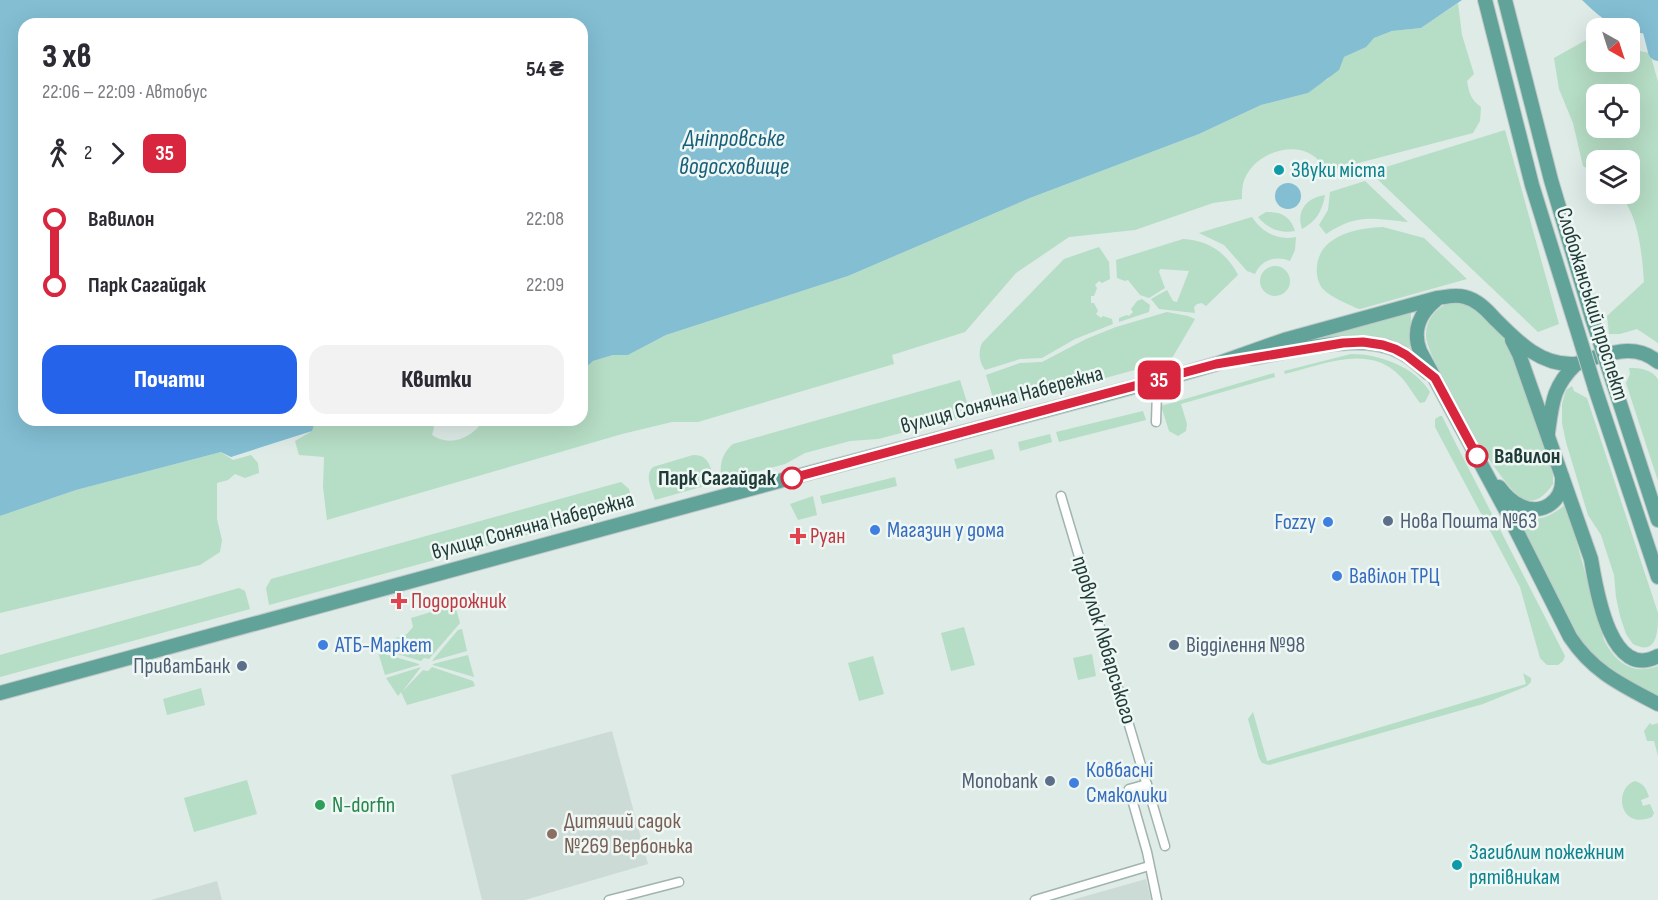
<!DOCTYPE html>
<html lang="uk">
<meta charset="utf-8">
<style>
:root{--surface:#fff;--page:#f2f2f3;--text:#2b2b33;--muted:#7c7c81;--accent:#2563eb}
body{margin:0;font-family:"Sofia Sans Condensed",sans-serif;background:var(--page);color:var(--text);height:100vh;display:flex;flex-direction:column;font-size:22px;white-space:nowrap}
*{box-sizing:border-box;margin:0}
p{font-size:20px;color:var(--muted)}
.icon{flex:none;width:33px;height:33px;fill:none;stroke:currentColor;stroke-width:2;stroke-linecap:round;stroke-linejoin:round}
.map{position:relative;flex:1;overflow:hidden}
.drawer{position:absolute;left:18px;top:18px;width:570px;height:408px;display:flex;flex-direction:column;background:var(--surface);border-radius:18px;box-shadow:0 6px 24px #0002}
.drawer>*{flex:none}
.badge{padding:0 12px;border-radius:9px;font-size:21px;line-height:39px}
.needle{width:39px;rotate:141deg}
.controls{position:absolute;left:1586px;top:18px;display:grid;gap:12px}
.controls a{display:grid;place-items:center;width:54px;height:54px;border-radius:12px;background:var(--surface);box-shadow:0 6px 24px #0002;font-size:30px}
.map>.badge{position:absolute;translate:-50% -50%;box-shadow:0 0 0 3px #fff}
.legs{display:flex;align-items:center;gap:9px;height:66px;padding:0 24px;font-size:20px}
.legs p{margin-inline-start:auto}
.head{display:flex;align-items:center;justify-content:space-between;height:102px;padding:0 24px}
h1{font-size:33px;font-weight:800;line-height:45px}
.cta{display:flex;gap:12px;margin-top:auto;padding:12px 24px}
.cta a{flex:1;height:69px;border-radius:18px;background:var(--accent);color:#fff;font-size:24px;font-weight:800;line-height:69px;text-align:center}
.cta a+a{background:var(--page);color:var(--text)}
ul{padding:0 24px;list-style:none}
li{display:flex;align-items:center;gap:21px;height:66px;font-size:22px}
li i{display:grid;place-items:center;width:9px;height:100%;margin:0 8px;background:currentColor}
li i::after{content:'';width:15px;height:15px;margin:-8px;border:4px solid;border-radius:50%;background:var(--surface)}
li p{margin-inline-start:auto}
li:first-child i{background:linear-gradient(#0000 50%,currentColor 0)}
li:last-child i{background:linear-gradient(currentColor 50%,#0000 0)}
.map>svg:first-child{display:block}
.built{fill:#cddbd6}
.green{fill:#b6ddc5;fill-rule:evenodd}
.water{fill:#83bed3}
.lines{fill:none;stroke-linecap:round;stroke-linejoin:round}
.river{stroke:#83bed3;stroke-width:20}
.minor-casing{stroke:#a1b3af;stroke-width:11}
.primary-casing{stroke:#c0c8c7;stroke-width:16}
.minor{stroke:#fff;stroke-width:8}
.primary{stroke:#61a399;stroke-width:14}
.primary-bridge-casing{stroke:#c0c8c7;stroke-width:16;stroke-linecap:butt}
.primary-bridge{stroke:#61a399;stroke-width:14}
.line-1-casing{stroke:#fff;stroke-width:14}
.line-1{stroke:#d7263d;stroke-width:9}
.culture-dot{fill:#0f9aa8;stroke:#eff7f4;stroke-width:2}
.stop-1-dot{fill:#fff;stroke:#d7263d;stroke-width:3}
.service-dot{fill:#5c6f8a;stroke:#eff7f4;stroke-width:2}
.shop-dot{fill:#3f7fe0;stroke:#eff7f4;stroke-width:2}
.health-dot{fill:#e0444e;stroke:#eff7f4;stroke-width:2}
.leisure-dot{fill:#2e9e5b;stroke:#eff7f4;stroke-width:2}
.education-dot{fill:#8d6e63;stroke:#eff7f4;stroke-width:2}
.labels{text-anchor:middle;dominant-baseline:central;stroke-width:5;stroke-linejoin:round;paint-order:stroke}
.culture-label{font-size:22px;fill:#0d838f;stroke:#eff7f4;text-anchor:start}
.street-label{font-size:22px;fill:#1f3b37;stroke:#eff7f4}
.stop-label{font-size:22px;font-weight:bold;fill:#1f3b37;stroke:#eff7f4;text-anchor:start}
.service-label{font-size:22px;fill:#4e5e75;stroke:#eff7f4;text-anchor:start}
.shop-label{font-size:22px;fill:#366cbe;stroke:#eff7f4;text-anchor:start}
.health-label{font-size:22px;fill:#be3a42;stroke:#eff7f4;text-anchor:start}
.leisure-label{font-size:22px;fill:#27864d;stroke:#eff7f4;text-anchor:start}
.education-label{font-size:22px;fill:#785e54;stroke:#eff7f4;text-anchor:start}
.water-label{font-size:24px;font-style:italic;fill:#175e7a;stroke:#eff7f4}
</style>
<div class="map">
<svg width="1658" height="900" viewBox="0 0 1658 900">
<rect width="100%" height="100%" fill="#deebe7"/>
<g class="built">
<path d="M612 731 648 864 525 900H482L451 775Z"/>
<path d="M1146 879 1151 900H1072Z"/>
<path d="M217 881 222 900H151Z"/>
</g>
<g class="green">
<path d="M1458 3 1462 35 1474 74 1467 81C1469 93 1471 100 1481 107L1480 121 1473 133 1328 171C1324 167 1320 161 1315 157 1294 140 1257 153 1246 176 1242 183 1242 191 1242 199L1213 203 1135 230 1069 237 1016 273 965 332 892 355 894 364 698 422H672L622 434 327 520 323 487 324 457 299 455 295 441 312 431 316 420H432L434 428 432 435C450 448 474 437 483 420H582V371L593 361 613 355H628L666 335 848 276 1030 198 1199 134 1261 105 1308 93 1317 85 1328 79 1344 57 1365 47 1374 38 1392 31 1421 28Z"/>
<path d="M1588 39 1596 41V62H1629V49L1650 53 1658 82V343L1637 329 1620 334H1609L1607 316 1644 282C1642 254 1639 215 1619 194H1629V160H1596V174L1583 166 1573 123 1559 89 1554 58ZM1629 94V128H1596V94Z"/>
<path d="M1505 130 1559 324 1538 332 1373 175V171Z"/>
<path d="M1365 181 1408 222C1371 219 1359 213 1326 234L1319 225 1328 210 1330 192Z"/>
<path d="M1325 195C1322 212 1316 221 1302 229 1296 211 1306 198 1325 195Z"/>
<path d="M1266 212C1281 211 1291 217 1295 231 1280 234 1267 228 1258 217Z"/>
<path d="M1252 217C1262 232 1277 241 1296 237L1295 250 1290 261C1276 255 1261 260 1255 274L1247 271 1224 245 1199 233Z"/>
<path d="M1383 227 1424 238 1467 279 1360 309 1356 308C1346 303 1331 297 1323 289 1318 283 1316 274 1317 267 1319 235 1358 228 1383 227Z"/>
<path d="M1183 239C1208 240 1227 253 1238 275L1206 306 1202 303 1197 304 1194 307 1195 313 1159 309 1151 299 1167 290 1173 301 1177 302 1189 271 1160 269 1159 272 1165 288 1149 298 1140 295 1128 280 1125 281 1117 278 1116 260Z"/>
<path d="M1099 247 1109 262 1110 279 1102 283 1099 281 1095 285 1097 288 1094 296H1091V303H1094L1098 311 1096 314 1101 318 1103 316 1112 319 1113 324 1075 339 1042 358 1020 359 985 370C979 362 978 352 982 343L1064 259Z"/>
<circle cx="1275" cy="281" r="15"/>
<path d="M1142 299 1150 305 1149 312 1119 322V318L1127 315 1129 316 1133 312 1131 309 1137 301Z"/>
<path d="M1448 303H1462L1474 308 1508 343 1544 441 1553 476V484C1546 494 1536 505 1523 499 1500 488 1426 359 1426 335 1426 320 1435 309 1448 303Z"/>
<path d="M1167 312 1188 316 1195 319 1171 360 996 408 986 375 1020 363 1042 362 1086 339 1116 327Z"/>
<path d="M1411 312V345L1409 348C1369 330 1338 337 1296 343Z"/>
<path d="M1351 354C1380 354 1415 367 1430 392L1425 402 1420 403C1413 394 1408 384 1400 376 1369 343 1322 365 1285 374L1284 371Z"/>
<path d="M1629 368C1640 368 1651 369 1658 379V481L1626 383 1630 374Z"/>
<path d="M1274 373 1275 377 1181 404 1187 424 1186 431 1178 436 1169 431 1161 406Z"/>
<path d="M960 380 971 415 878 439 850 441 805 453 785 464 722 481C719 466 721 454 733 444Z"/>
<path d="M1572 386 1574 391 1587 398 1658 613C1658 630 1658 657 1633 644L1626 634 1620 616 1616 597 1614 575 1601 535 1588 515 1566 442 1562 423V404L1566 390Z"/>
<path d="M1143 411 1146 420 1059 442 1056 432Z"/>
<path d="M1440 416H1442L1456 444 1565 656 1563 661 1558 665H1547L1540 658 1520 587 1435 427V419Z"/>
<path d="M1050 434 1052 442 1020 451 1018 442Z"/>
<path d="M992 449 995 459 957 469 954 459Z"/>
<path d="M221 452 233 460 251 455 258 463 259 473 245 478 235 474 228 480 217 483V519L222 540 220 552 200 565 0 613V516L76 490Z"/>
<path d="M693 455C710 454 711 470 715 483L655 500C652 489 644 476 653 467Z"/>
<path d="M895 477 897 486 822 504 820 496Z"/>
<path d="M621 482 629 489 633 506 269 605 266 588 271 579Z"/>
<path d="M813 496 817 515 798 520 790 504Z"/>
<path d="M1566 504 1604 640C1615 662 1633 676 1658 666V696C1620 677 1598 667 1573 630L1515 518 1517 516C1538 523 1550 517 1566 504Z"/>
<path d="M239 588 245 591 250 609 0 677V655Z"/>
<path d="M455 605 460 623 429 659 424 658 421 661 377 648 382 646V643L407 634 413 627 411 618Z"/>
<path d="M964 627 975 665 951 671 941 633Z"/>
<path d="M462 629 467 651 432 661 458 630Z"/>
<path d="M378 652 419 664V665L385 675Z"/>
<path d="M1092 654 1096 676 1078 680 1073 658Z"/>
<path d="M468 655 474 677 433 665V664Z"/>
<path d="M873 656 884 694 859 701 848 663Z"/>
<path d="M421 667 402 692 423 670 428 671 432 667 473 681 475 686 407 705 401 692 398 696 386 678Z"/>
<path d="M1523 673 1531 678V682L1527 686 1483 704 1269 765 1262 763 1259 758 1248 719 1253 712 1267 761 1526 684Z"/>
<path d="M201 688 205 705 167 715 163 699Z"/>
<path d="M1650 723 1652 725 1658 723V756L1654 741H1647L1644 731Z"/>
<path d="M247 780 257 814 194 832 184 798Z"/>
<path d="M1635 781C1644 784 1646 788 1649 797L1641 800 1643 806 1650 804 1654 813 1652 817C1619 831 1613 788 1635 781Z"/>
</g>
<g class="water">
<path d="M0 0H1462L1421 28 1392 31 1374 38 1366 47 1344 57 1339 70 1308 93 1261 105 1199 134 1030 198 848 276 666 335 628 355H613L593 361 582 371V24H24V420H316L312 431 231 457 221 452 76 490 0 516Z"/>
<path d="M1582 0H1658V36L1629 31V28C1610 28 1595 12 1582 0Z"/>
<circle cx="1288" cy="196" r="13"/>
</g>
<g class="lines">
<path class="river" d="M1645 0 1658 51"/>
<defs>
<g id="minor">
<path d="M1156 422 1157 392 1166 380"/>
<path d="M1061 496 1165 846"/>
<path d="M1147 784 1129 789 1147 852 1157 900"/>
<path d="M609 900 679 882"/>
<path d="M1035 900 1149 866"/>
</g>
<g id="primary">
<path d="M1485 0 1532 185 1575 323"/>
<path d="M1505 0 1551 180 1592 318"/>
<path d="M1436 300C1420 313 1412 331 1420 351L1510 518 1570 637C1593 672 1622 685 1658 704"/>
<path d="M1512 340 1519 354 1591 559C1596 588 1610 682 1658 656"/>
<path d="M1251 358C1290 352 1357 333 1394 349 1407 354 1418 364 1428 373"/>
<path d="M1613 382 1658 520"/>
<path d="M1595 388 1658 577"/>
<path d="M1548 433C1552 403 1553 386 1576 364"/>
<path d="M1499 487C1505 495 1511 502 1521 506 1542 516 1564 501 1562 477"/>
<path d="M0 693 794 477 1171 377 1216 364 1284 340 1437 298C1446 297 1456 294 1465 297 1477 300 1486 309 1494 318 1517 341 1540 366 1575 364 1581 363 1588 360 1593 358 1617 351 1638 345 1658 362"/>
</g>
</defs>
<use href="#minor" class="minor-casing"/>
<use href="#primary" class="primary-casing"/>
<use href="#minor" class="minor"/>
<use href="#primary" class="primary"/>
<defs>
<g id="primary-bridge">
<path d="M1592 318 1613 382"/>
<path d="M1575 323 1595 388"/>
</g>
</defs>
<use href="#primary-bridge" class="primary-bridge-casing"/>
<use href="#primary-bridge" class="primary-bridge"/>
</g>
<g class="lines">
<defs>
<path id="line-1" d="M792 478 1216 364 1343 343 1363 342 1383 345 1395 349 1406 355 1435 378 1477 456"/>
</defs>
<use href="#line-1" class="line-1-casing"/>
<use href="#line-1" class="line-1"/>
</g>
<g class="culture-dot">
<circle cx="1279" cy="170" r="6"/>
<circle cx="1457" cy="865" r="6"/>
</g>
<g class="stop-1-dot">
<circle cx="1477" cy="456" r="10"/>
<circle cx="792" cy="478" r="10"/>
</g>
<g class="service-dot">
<circle cx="1388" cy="521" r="6"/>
<circle cx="1174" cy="645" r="6"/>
<circle cx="242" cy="666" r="6"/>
<circle cx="1050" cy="781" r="6"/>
</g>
<g class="shop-dot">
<circle cx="1328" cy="522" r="6"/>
<circle cx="875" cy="530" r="6"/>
<circle cx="1337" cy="576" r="6"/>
<circle cx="323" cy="645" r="6"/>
<circle cx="1074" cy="783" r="6"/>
</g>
<g class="health-dot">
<path d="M795 527h6v6h6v6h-6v6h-6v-6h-6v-6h6z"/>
<path d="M396 592h6v6h6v6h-6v6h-6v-6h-6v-6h6z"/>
</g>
<circle class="leisure-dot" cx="320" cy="805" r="6"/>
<circle class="education-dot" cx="552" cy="834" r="6"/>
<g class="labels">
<g class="culture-label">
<text x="1291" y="170">Звуки міста</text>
<text x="1469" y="852">Загиблим пожежним<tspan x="1469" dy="25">рятiвникам</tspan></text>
</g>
<g class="street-label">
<text transform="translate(1592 304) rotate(73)">Слобожанський проспект</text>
<text transform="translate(1002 400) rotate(-15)">вулиця Сонячна Набережна</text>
<text transform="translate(533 526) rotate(-15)">вулиця Сонячна Набережна</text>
<text transform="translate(1104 640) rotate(73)">провулок Любарського</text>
</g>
<g class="stop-label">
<text x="1494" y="456">Вавилон</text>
<text x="776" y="478" text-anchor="end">Парк Сагайдак</text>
</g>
<g class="service-label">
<text x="1400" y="521">Нова Пошта №63</text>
<text x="1186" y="645">Відділення №98</text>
<text x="230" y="666" text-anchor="end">ПриватБанк</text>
<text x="1038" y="781" text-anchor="end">Monobank</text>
</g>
<g class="shop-label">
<text x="1316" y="522" text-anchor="end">Fozzy</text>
<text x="887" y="530">Магазин у дома</text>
<text x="1349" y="576">Вавілон ТРЦ</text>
<text x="335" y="645">АТБ-Маркет</text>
<text x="1086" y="770">Ковбасні<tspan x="1086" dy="25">Смаколики</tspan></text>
</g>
<g class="health-label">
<text x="810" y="536">Руан</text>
<text x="411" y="601">Подорожник</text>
</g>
<g class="leisure-label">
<text x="332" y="805">N-dorfin</text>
</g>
<g class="education-label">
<text x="564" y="821">Дитячий садок<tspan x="564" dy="25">№269 Вербонька</tspan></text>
</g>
<g class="water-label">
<text x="734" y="138">Дніпровське<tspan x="734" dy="28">водосховище</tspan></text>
</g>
</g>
</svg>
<div class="controls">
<a><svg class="needle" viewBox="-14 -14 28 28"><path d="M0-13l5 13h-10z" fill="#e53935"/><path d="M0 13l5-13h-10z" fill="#7c7c81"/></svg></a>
<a><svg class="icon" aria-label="locate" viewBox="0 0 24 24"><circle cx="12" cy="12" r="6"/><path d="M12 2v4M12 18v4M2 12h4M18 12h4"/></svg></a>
<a><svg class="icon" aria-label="layers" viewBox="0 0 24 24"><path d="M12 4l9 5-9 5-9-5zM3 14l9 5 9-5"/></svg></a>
</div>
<b class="badge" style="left:1159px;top:380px;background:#d7263d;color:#fff">35</b>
<section class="drawer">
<div class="head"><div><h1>3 хв</h1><p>22:06 – 22:09 · Автобус</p></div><b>54 ₴</b></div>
<div class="legs"><svg class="icon" aria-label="walk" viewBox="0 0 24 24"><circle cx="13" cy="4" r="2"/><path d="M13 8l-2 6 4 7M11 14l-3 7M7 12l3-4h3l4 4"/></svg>2<svg class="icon" aria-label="forward" viewBox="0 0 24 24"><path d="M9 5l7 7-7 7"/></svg><b class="badge" style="background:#d7263d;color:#fff">35</b></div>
<ul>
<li><i style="color:#d7263d"></i><b>Вавилон</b><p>22:08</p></li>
<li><i style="color:#d7263d"></i><b>Парк Сагайдак</b><p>22:09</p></li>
</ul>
<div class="cta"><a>Почати</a><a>Квитки</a></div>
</section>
</div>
